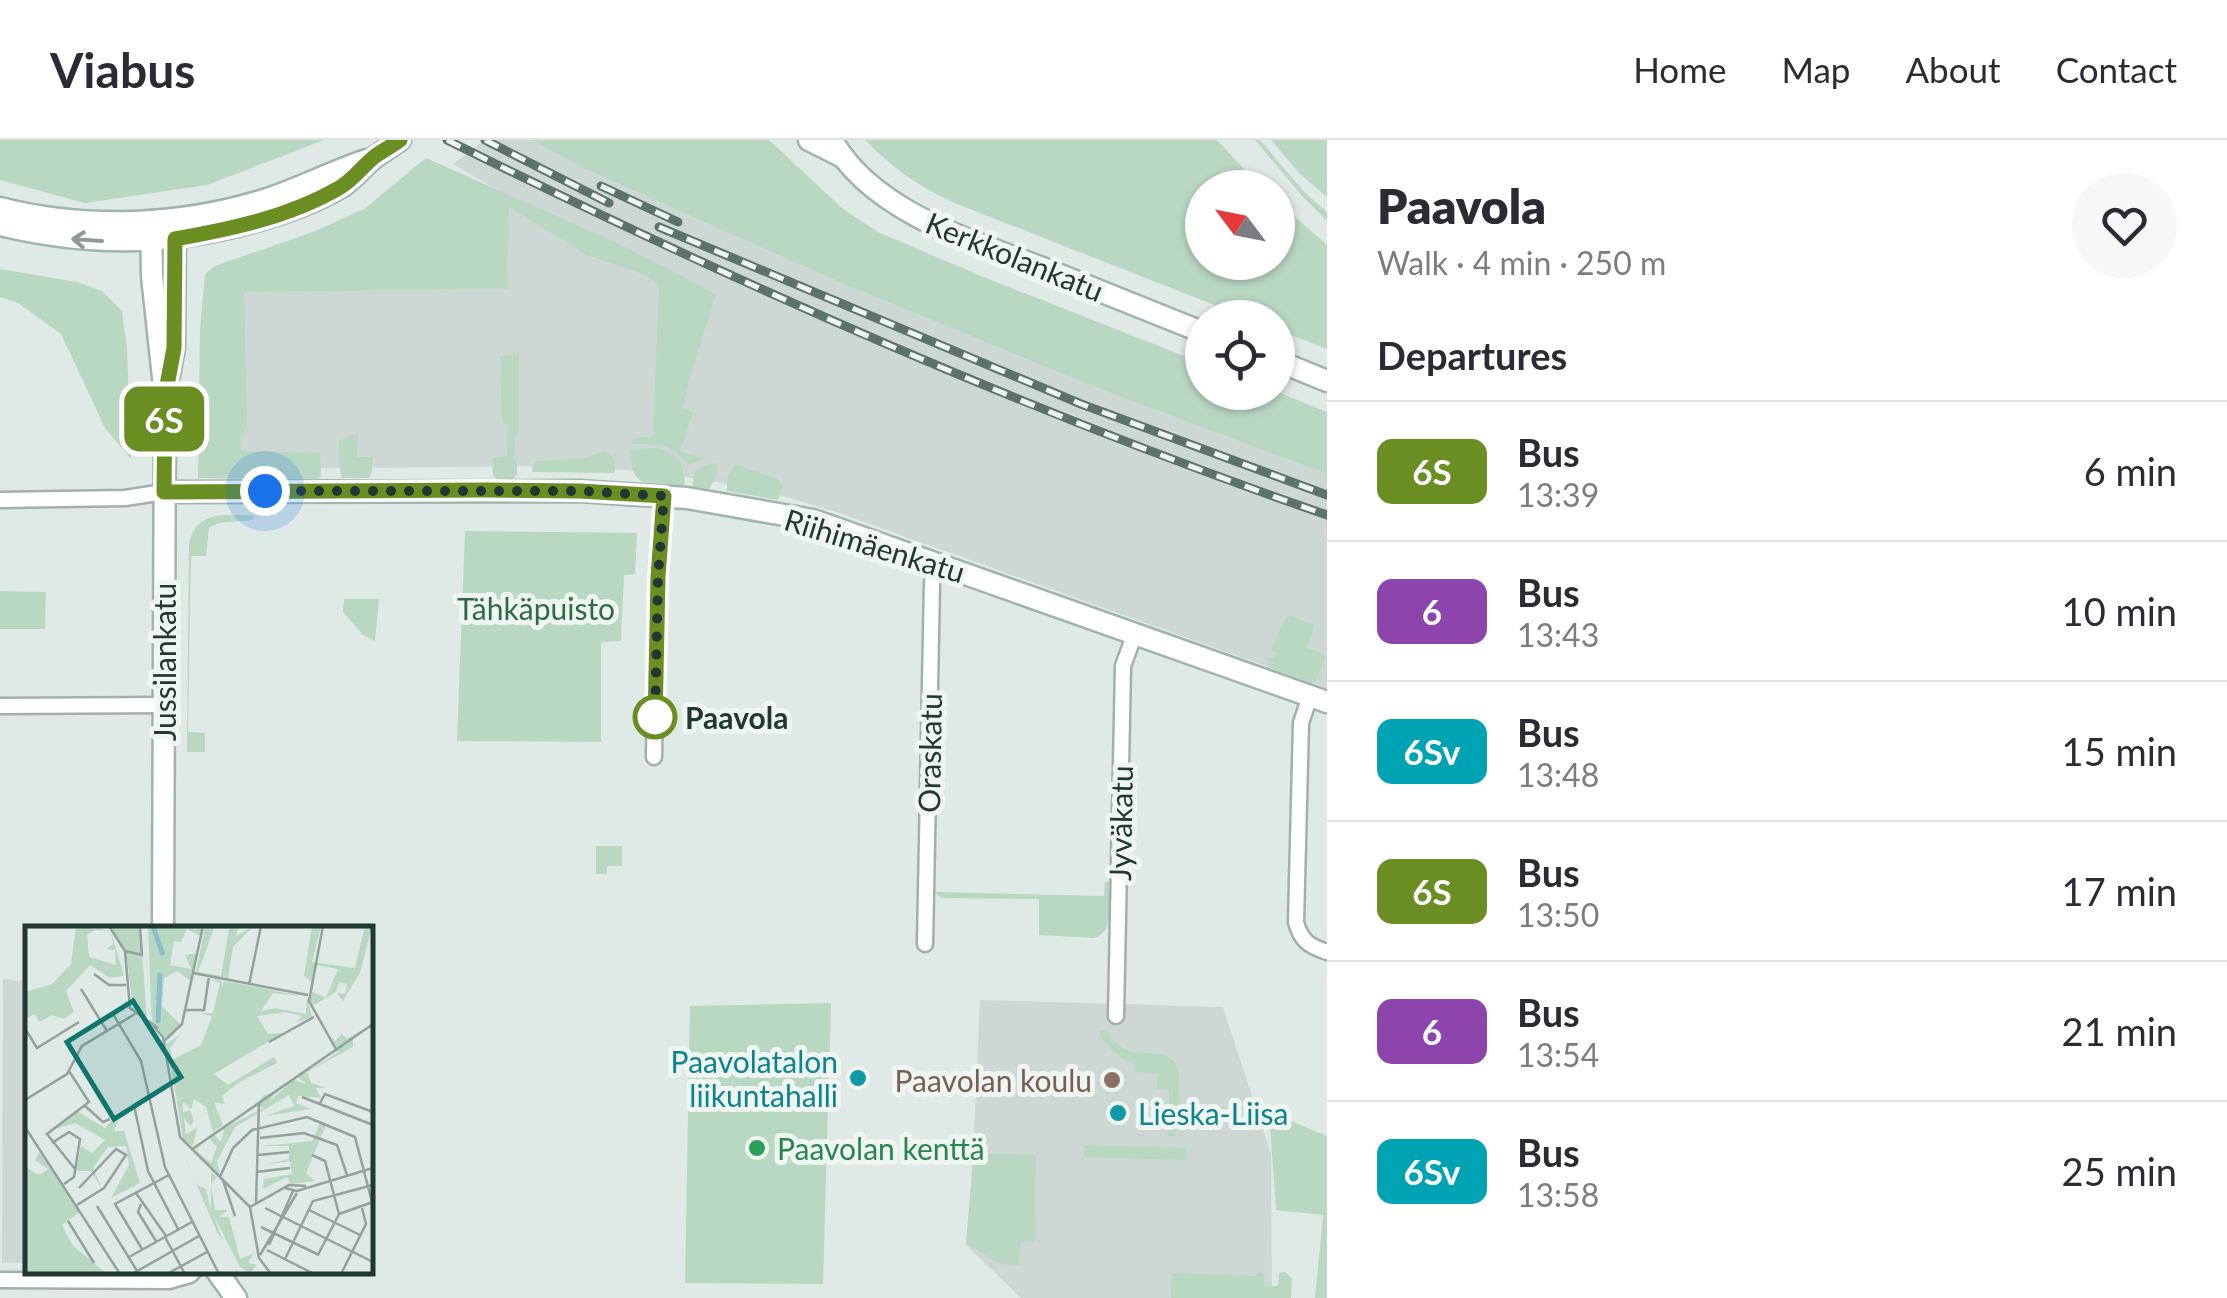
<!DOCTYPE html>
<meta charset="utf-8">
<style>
:root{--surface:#fff;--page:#f7f7f7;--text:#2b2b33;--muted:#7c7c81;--line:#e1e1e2}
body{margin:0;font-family:Lato,sans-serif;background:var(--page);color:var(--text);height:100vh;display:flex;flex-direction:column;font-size:38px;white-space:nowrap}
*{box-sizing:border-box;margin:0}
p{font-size:32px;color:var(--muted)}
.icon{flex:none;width:55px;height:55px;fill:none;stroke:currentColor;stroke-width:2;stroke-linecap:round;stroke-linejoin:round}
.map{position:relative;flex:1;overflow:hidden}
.details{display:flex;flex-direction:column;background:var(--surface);width:900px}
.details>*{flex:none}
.badge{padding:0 20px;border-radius:15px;font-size:35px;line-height:65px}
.needle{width:65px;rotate:302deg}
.fabs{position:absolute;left:1185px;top:30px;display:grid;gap:20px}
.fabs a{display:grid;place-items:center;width:110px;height:110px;border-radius:50%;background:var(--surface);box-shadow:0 2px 8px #0004;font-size:50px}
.you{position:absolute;width:50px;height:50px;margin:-25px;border:8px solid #fff;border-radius:50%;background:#1a73e8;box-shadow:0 0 0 15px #1a73e833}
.map>.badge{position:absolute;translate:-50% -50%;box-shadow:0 0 0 5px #fff}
h2{padding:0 50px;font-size:38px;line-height:90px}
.round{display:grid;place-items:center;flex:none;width:105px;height:105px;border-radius:52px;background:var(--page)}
.overview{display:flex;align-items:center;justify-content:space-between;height:170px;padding:0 50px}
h1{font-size:48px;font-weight:800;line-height:75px}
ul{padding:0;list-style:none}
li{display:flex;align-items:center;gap:30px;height:140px;padding:0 50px;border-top:2px solid var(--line)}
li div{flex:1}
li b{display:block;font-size:38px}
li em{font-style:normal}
li .badge{min-width:110px;font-weight:700;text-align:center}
header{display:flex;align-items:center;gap:60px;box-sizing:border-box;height:140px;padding:0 50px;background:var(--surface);border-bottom:2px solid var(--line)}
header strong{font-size:48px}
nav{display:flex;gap:55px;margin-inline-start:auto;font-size:35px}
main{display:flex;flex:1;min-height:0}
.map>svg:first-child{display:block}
.built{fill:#cdd8d4}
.green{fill:#b9d8c2}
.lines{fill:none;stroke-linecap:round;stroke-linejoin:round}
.street-casing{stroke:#a2b0ac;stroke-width:19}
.secondary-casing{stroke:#9fb4ad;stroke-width:25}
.street{stroke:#fff;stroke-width:14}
.secondary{stroke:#fff;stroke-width:20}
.rail-casing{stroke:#5c736d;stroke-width:9}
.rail{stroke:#eff6f2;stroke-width:5;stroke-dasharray:15;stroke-linecap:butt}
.oneway{stroke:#909b98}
.line-casing{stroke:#fff;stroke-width:22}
.line{stroke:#6b8e23;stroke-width:15}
.walk{stroke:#213732;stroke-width:10;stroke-dasharray:0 18}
.stop-dot{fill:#fff;stroke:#6b8e23;stroke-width:5}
.culture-dot{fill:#0f9aa8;stroke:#eff6f2;stroke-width:4}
.education-dot{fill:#8d6e63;stroke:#eff6f2;stroke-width:4}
.leisure-dot{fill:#2e9e5b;stroke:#eff6f2;stroke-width:4}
.labels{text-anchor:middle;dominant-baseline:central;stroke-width:10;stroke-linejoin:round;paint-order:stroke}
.street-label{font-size:30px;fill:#213732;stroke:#eff6f2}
.park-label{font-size:30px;fill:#2f6a48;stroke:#eff6f2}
.stop-label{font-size:30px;font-weight:bold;fill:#213732;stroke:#eff6f2;text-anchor:start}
.culture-label{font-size:30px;fill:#0d838f;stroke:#eff6f2;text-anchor:end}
.education-label{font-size:30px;fill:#785e54;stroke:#eff6f2;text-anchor:end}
.leisure-label{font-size:30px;fill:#27864d;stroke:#eff6f2;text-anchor:start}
.inset-river{fill:none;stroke:#8bbeca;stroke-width:5}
.inset-road{fill:none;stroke:#93a29d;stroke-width:2.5}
.view{fill:#0f766e;fill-opacity:0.15;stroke:#0f766e;stroke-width:5}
.inset-edge{fill:none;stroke:#213732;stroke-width:5}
</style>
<header>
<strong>Viabus</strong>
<nav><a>Home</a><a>Map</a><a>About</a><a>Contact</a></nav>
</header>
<main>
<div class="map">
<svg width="1327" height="1158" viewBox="0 0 1327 1158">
<rect width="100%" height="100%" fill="#dfe9e5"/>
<g class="built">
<path d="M485 0H531L585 29 839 142 1092 246 1327 334V548L839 373 763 350 668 334 580 326 229 329 230 152 507 149 506 55 453 24Z"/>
<path d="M3 839 27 842V1123H2Z"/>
<path d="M980 860 1223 867 1271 1014 1272 1158H1021L966 1105 973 1016Z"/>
</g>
<g class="green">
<path d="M0 0H324L207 45 85 63 0 40Z"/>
<path d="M531 0H769L843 69 878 92 981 136 1202 223V252H1278L1327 272V334L1092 246 839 142 585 29Z"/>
<path d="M865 0H1217L1261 47 1202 48V122H1278V62L1327 105V209L1278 190V178L1245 177 952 62C918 46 891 27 865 0Z"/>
<path d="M1255 0H1260L1304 52 1327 72V81L1302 56Z"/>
<path d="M1271 0H1327V57L1300 34Z"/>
<path d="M426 18 615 102 716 154 690 236 683 269 693 272 680 311 705 319 688 325C671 303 659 304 632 304L633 298 653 297 659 146 648 136 587 115 509 67 507 149 244 152 247 286 240 299 241 311 320 313 321 336 318 339 198 338 200 189 205 134 215 126 313 92 364 69Z"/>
<path d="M0 129 77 142 102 151 122 171 127 208 131 319 105 288 61 194 18 163 0 157Z"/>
<path d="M519 214V290L515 298 514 319 517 320V334L513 339H497L493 335 492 318 507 316 508 284 502 283 500 216Z"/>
<path d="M358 293 357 317H373L372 332 369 338H342L340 331 339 301Z"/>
<path d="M656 308C679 315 684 322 685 346L643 342C631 336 631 322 630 309Z"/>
<path d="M601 312H606L614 318 615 333 532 332 533 324 537 321 587 318Z"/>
<path d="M716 323 717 335 709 349 693 347C693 329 698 326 716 323Z"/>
<path d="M735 324 778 339 783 347 778 360 727 351V338Z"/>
<path d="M221 375H253L254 379C239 384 223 378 209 388L206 416H191L188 592 205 593V612H187L189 403C194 385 202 378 221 375Z"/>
<path d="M465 391 637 393 635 434 624 435 621 501 601 502V602L457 601Z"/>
<path d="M0 451 46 452 45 489H0Z"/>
<path d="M344 459H379L375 501 363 495 343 472Z"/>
<path d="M1291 476 1315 485 1307 508 1321 513 1326 518 1316 541 1311 543 1267 527 1269 517 1274 519 1277 513 1271 510 1286 477Z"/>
<path d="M596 706H622V726H607V734H596Z"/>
<path d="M1105 742H1109C1109 762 1116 791 1094 798L1039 795V759L942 758 934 752 1104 756Z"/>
<path d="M831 863 823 1144 685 1143 690 866Z"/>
<path d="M1100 890 1108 891C1125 930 1172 898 1178 931 1182 949 1177 978 1176 996H1168L1169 950 1157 949 1158 933 1134 932V923C1119 919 1109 908 1100 896Z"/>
<path d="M1269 972 1327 996V1158H1315L1323 1075 1276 1070Z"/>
<path d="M1084 1005 1187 1008 1186 1020 1084 1017Z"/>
<path d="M974 1013 1036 1015 1035 1102H1021L1019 1125 999 1124 966 1103Z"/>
<path d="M1257 1132 1264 1133V1146H1278L1279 1133 1285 1132 1292 1138 1291 1158H1171L1172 1133 1256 1136Z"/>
</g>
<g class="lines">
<defs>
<g id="street">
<path d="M0 360 125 358 164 352"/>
<path d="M1310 556 1301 583 1296 782C1301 801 1309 806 1327 812"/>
<path d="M0 566 165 565"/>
<path d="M654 617 657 437 664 356"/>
<path d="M925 804 932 442 938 424"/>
<path d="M1116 876 1123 526 1135 493"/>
<path d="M0 1140 169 1141 190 1135 195 1130"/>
</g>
<g id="secondary">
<path d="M809 0 841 16"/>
<path d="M832 0C872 72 972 101 1045 129 1097 150 1150 171 1202 192"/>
<path d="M0 68C86 90 182 86 267 59 301 48 333 31 367 20"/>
<path d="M151 81 152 136 165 256 163 788"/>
<path d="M0 85C88 106 168 106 256 81 285 73 315 62 341 47 354 39 363 26 375 17 383 11 392 6 400 0"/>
<path d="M1278 221 1327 241"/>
<path d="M169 235 174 208 175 89"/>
<path d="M164 352 579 351 687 358 813 380 1327 562"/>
<path d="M216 1130 236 1158"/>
</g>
</defs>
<use href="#street" class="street-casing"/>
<use href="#secondary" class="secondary-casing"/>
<use href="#street" class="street"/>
<use href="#secondary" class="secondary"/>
<defs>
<g id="rail">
<path d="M447 0C733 142 1025 271 1327 375"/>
<path d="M485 0 609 63"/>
<path d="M601 46 678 82"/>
<path d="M659 87 1081 264 1327 355"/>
</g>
</defs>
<use href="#rail" class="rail-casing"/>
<use href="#rail" class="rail"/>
</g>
<defs><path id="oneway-shaft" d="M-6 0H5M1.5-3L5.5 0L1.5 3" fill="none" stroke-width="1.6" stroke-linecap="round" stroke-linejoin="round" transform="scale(2.5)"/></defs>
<use class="oneway" href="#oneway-shaft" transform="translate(87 100) rotate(-176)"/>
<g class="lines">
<defs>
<path id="line" d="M400 0C392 6 382 11 374 17 362 27 353 40 339 48 289 77 231 89 175 99L174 208 165 256 164 352 484 350 580 351 664 356 658 437 655 584"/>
</defs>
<use href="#line" class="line-casing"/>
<use href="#line" class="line"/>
<path class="walk" d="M265 351H580L664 356 658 437 655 584V577"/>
</g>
<circle class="stop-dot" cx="655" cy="577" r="20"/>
<g class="culture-dot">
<circle cx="858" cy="938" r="10"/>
<circle cx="1118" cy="973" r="10"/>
</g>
<circle class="education-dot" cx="1112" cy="940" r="10"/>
<circle class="leisure-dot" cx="757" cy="1008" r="10"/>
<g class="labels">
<g class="street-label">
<text transform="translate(1015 116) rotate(22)">Kerkkolankatu</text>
<text transform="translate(875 405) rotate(17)">Riihimäenkatu</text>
<text transform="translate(164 522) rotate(-90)">Jussilankatu</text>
<text transform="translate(929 613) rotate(-89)">Oraskatu</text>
<text transform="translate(1120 683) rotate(-89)">Jyväkatu</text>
</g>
<g class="park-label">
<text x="536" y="468">Tähkäpuisto</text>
</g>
<g class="stop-label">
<text x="685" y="577">Paavola</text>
</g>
<g class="culture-label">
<text x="838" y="921">Paavolatalon<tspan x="838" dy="34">liikuntahalli</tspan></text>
<text x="1138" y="973" text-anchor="start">Lieska-Liisa</text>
</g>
<g class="education-label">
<text x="1092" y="940">Paavolan koulu</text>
</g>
<g class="leisure-label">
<text x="777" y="1008">Paavolan kenttä</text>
</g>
</g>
<g transform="translate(25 786)">
<rect width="348" height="348" fill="#dfe9e5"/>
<path d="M51 0 86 6 99 50 85 52 65 39 41 65 49 86 39 93 27 89 14 96 10 88 0 93V66L27 58 46 38ZM73 2 86 6 88 18 81 23 90 24 91 39 64 31 62 9ZM86 0H115L122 94 108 82 102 32ZM123 0 177 1 175 10 162 3 156 16 149 15 145 39 166 43 160 29 172 27 166 55 152 45 139 52 137 80 156 99 143 113 127 99ZM180 0H214L211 10 229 0 208 21 203 52 171 47ZM189 2 204 3 196 50 173 46ZM287 0H296L287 36 330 42 340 0H347L335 47 318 75 312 67 320 68 322 58 314 56 311 66 286 81 285 65 301 72 313 43 292 39 286 55 279 50ZM185 52 197 55V61L199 55 276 70 248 67 236 85 250 82 281 88 282 71 287 91 272 96 277 90 261 86 232 90 243 108 258 107 189 148 203 159 249 131 252 137 213 157 197 170 200 178 189 176 198 199 188 206 181 181 169 173 166 183 158 176V186L165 184 169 194 166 200 159 192 161 208 172 202 168 220 158 214 152 175 159 171 152 174 141 118 155 109 145 122 147 134 176 119 187 90 175 87H188L195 57ZM347 99 328 112V121L282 146 286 157 301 162H291L296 172 273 170 271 177 286 183 240 190 269 180 264 169 210 201 192 235 195 249 169 226 177 217 171 225 186 237 192 221 184 212 189 208 196 216 199 202 239 182 230 180 239 169 249 168 245 175 268 154 282 158 273 151 314 126 305 109 310 115 317 108 322 113ZM98 183 89 205H99L115 257 86 272 104 239 101 220 83 221 68 242 77 263 66 245H51L56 220 67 227 80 214 50 197 24 205 52 185 80 202ZM295 197 301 199 281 247 290 255 266 258 262 251 238 263 239 253 267 248 265 235 239 239 264 233V220H236L287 215ZM151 211 172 259 181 263 186 284V246L192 251 186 258 190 284H204L193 291H204L215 333 228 328 223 337 232 339 225 347 215 341 188 288 198 315 192 306ZM14 226 55 286 37 299 48 320 81 347H0V241L14 249 23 243 10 234Z" fill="#b9d8c2" fill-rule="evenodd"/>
<path class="inset-river" d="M128 0 138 29M133 97 135 47"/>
<path class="inset-road" d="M84 0 100 25 105 82 133 102M298 0 284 75 312 125M100 25 117 29 115 0M168 47 283 69M69 48 84 59H101M224 59 236 0M56 63 82 105M160 84H179L184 50M88 88 116 135 140 241 194 348M128 100 138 111 155 211 225 281M1 104 12 122 54 96M139 115 157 98 178 0M244 116 289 91M44 145 64 176 22 208 50 243M123 170 109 179 123 245 153 303M277 171 348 199M0 174 42 148 57 120 110 88M295 177 300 168 348 186M59 179 78 196 85 193M0 201 95 348M235 212 279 207 312 219 322 249M27 217 44 206 55 213 49 251 39 258M166 224 348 98M233 229 264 226M287 229 300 235 314 288 293 329M231 246 265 242M195 251 208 222 227 204 282 191 330 211 347 276M198 254 210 290M260 262 272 265 348 242M111 267 141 310M116 278 113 286 131 315M231 278 234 176M52 279 79 262 101 229 91 223 54 262M72 280 114 348M225 281 234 332 246 348M225 281 264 259 281 260M240 282 348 336M284 284 335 309M314 288 348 276M43 295 69 337M236 301 294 329M140 311 160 348M244 319 268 265M117 323 90 278 144 249M242 324 289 348M235 329 272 267M104 331 167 296M260 333 288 275 348 259M107 348 174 310M142 348 182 326M316 348 341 298 337 282"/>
<path class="view" d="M108 75 156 151 89 193 42 116Z"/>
<rect width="348" height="348" class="inset-edge"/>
</g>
</svg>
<div class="fabs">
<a><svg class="needle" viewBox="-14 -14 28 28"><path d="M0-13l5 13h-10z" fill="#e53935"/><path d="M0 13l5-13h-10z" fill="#7c7c81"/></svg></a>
<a><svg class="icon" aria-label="locate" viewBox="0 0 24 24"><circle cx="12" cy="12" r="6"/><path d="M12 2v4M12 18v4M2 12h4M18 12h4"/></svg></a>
</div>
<div class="you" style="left:265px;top:351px"></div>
<b class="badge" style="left:164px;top:279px;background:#6b8e23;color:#fff">6S</b>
</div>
<section class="details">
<div class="overview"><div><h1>Paavola</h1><p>Walk · 4 min · 250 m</p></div><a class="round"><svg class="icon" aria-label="heart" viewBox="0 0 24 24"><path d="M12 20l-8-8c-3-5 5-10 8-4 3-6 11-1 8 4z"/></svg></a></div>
<h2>Departures</h2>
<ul>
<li><span class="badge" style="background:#6b8e23;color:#fff">6S</span><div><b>Bus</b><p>13:39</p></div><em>6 min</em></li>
<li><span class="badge" style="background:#8e44ad;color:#fff">6</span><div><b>Bus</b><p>13:43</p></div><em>10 min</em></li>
<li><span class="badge" style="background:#00a3b4;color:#fff">6Sv</span><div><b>Bus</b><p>13:48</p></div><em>15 min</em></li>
<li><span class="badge" style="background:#6b8e23;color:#fff">6S</span><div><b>Bus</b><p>13:50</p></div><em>17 min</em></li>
<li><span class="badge" style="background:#8e44ad;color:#fff">6</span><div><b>Bus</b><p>13:54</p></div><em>21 min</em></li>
<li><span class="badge" style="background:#00a3b4;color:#fff">6Sv</span><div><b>Bus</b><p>13:58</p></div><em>25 min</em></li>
</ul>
</section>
</main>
